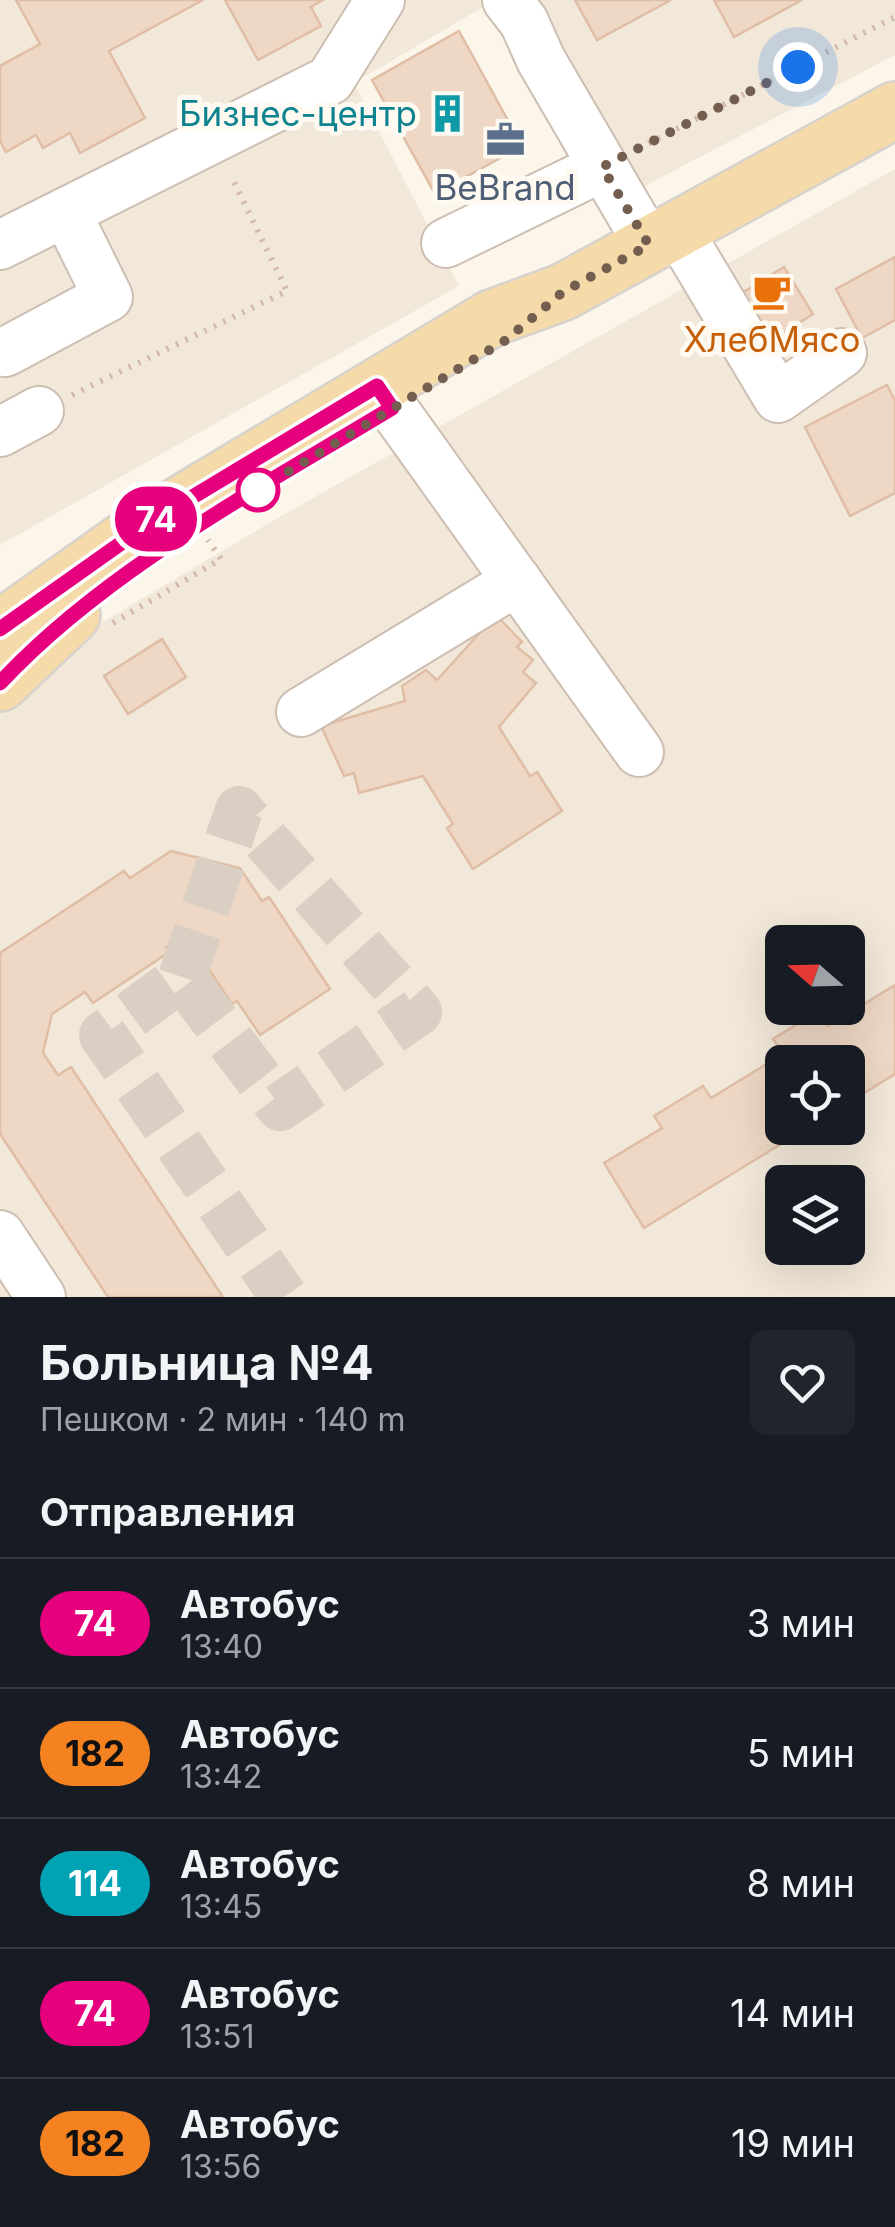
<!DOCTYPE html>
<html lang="ru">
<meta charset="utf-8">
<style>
:root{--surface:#171b24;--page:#20242c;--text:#f1f3f6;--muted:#9ea1a6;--line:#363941}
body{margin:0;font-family:Inter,sans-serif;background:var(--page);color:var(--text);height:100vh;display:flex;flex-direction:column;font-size:38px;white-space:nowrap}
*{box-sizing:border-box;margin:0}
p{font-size:32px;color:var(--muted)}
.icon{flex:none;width:55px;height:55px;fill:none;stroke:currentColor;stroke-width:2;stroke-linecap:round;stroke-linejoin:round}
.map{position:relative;height:1297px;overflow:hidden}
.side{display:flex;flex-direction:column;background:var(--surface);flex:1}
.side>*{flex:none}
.badge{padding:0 20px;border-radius:32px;font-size:35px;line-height:65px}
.needle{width:65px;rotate:290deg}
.buttons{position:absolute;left:765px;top:925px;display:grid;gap:20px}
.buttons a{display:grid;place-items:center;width:100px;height:100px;border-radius:15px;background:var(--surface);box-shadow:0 10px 40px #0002;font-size:50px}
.you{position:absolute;width:50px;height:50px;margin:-25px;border:8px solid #fff;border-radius:50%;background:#1a73e8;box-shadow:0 0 0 15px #1a73e833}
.map>.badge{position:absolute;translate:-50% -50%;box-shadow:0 0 0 5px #fff}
h2{padding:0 40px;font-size:38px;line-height:90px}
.round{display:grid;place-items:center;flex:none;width:105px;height:105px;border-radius:15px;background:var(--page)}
.summary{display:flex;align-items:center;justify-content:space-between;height:170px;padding:0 40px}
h1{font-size:48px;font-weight:700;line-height:75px}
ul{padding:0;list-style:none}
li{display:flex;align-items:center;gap:30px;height:130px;padding:0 40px;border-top:2px solid var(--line)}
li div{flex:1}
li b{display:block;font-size:38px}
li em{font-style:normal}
li .badge{min-width:110px;font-weight:700;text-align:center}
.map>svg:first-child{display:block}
.residential{fill:#f2e8d9;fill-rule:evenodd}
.building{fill:#eed7c4;stroke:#e0bea6;stroke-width:2.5}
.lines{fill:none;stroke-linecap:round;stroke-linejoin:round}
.minor-tunnel{stroke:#d9cfc3;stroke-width:48;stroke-dasharray:48 24;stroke-linecap:butt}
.minor-casing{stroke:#cdbeb1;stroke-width:52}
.major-casing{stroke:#d8d2ce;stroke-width:60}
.path{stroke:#d4baa7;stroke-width:6;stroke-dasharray:2.5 8;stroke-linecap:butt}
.minor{stroke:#fff;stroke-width:48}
.major{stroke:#f4dba9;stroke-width:55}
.line-casing{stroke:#fff;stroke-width:22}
.line{stroke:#e6007e;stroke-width:15}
.walk{stroke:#745e4f;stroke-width:10;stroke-dasharray:0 18}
.stop-dot{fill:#fff;stroke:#e6007e;stroke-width:5}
.labels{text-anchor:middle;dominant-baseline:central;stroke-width:10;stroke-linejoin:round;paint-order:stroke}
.culture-label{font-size:35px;fill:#0d838f;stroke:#fef9f1;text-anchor:end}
.service-label{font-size:35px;fill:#4e5e75;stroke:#fef9f1}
.food-label{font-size:35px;fill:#c56008;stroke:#fef9f1}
</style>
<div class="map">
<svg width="895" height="1297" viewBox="0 0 895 1297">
<rect width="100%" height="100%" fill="#fbf5ea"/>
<g class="residential">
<path d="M0 0H495L354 83 459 286 0 545Z"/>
<path d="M524 0H895V55L633 192Z"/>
<path d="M895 169V1297H0V714L54 651 276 519ZM782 942H848V1008H782ZM782 1062H848V1128H782ZM782 1182H848V1248H782Z"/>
</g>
<g class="building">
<path d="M16 0H203L109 51 145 118 80 153 70 133 43 148 36 135 6 152 0 141V66L40 44Z"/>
<path d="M225 0H323L311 7 321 26 258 60Z"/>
<path d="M575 0H671L597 40Z"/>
<path d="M714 0H802L734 37Z"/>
<path d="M459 31 522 146 435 194 372 80Z"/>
<path d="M895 257V320L862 338 836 289Z"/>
<path d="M784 267 813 314 772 340 742 293Z"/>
<path d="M887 385 895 401V493L850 516 805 427Z"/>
<path d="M496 615 522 642 517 647 533 660 523 672 536 683 499 727 530 776 537 772 562 811 473 869 447 828 453 824 423 776 359 793 354 773 344 776 321 726 405 701 402 686 426 670 437 680Z"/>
<path d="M162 639 186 677 128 714 104 676Z"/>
<path d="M171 851 240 868 262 901 269 897 330 989 260 1035 237 1001 232 1004 185 934 166 947 169 952 93 1003 85 992 52 1014 43 1053 58 1075 71 1067 223 1297H108L0 1134V953L124 871 130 878Z"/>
<path d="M895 985V1074L848 1103V1062H782V1128H807L644 1228 604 1163 662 1128 654 1116 703 1086 711 1098 783 1054 773 1039 819 1011 828 1026Z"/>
</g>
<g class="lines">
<path class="minor-tunnel" d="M182 977 239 810 418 1012 280 1107 182 977 103 1035 284 1297"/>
<defs>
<g id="minor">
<path d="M507 0 524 22 541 60 649 245"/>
<path d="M677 229 778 398 842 353"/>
<path d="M446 243 602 167"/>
<path d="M0 245 330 80 380 0"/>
<path d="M5 352 108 297 66 212"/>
<path d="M377 386 639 752"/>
<path d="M0 432 39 411"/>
<path d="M301 712 517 581"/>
<path d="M0 1235 41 1297"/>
</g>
<g id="major">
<path d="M0 629 151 522 492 318 563 292 895 110"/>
<path d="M0 683 72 615"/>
</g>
</defs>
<use href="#minor" class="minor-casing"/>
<use href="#major" class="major-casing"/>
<g class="path">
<path d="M639 148 895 17"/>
<path d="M72 395 287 291 231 176"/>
<path d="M113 623 221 559 208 540"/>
</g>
<use href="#minor" class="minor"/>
<use href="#major" class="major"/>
</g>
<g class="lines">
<defs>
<path id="line" d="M0 629 151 522 377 386 392 408C260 488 105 570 0 683"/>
</defs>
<use href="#line" class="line-casing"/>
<use href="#line" class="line"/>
<path class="walk" d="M258 490 506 340 563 292 649 245 602 167 798 67"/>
</g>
<defs>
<symbol id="building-bare" viewBox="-9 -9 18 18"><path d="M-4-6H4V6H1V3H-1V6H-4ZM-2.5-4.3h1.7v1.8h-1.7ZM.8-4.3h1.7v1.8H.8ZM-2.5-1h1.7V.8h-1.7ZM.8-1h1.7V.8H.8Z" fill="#0f9aa8" stroke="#fef9f1" stroke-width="2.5" paint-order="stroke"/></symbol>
<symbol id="office-bare" viewBox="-9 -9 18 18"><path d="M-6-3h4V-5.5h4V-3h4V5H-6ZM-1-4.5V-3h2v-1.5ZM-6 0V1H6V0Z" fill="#5c6f8a" stroke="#fef9f1" stroke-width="2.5" paint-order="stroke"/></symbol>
<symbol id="cafe-bare" viewBox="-9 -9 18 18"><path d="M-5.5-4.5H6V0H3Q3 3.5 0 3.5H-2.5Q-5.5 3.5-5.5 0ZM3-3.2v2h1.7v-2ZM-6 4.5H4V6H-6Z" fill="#e8710a" stroke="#fef9f1" stroke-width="2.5" paint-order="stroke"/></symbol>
</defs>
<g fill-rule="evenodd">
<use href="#building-bare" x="420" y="86" width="55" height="55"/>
<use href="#office-bare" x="478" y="112" width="55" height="55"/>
<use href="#cafe-bare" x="744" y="264" width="55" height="55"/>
</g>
<circle class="stop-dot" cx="258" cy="490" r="20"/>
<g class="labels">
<g class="culture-label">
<text x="417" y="113">Бизнес-центр</text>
</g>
<g class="service-label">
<text x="505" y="187">BeBrand</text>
</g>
<g class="food-label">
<text x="772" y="339">ХлебМясо</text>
</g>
</g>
</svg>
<div class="buttons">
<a><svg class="needle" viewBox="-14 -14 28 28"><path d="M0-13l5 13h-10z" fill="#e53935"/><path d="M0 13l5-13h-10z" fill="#9ea1a6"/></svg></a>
<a><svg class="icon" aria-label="locate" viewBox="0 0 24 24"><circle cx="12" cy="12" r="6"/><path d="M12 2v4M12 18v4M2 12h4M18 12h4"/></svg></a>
<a><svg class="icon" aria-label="layers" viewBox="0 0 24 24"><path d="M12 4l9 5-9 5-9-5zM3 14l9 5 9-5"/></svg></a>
</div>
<div class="you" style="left:798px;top:67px"></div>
<b class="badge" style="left:156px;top:519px;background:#e6007e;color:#fff">74</b>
</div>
<section class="side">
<div class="summary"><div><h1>Больница №4</h1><p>Пешком · 2 мин · 140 m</p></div><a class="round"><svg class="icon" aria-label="heart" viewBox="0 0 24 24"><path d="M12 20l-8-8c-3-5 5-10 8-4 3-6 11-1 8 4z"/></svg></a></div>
<h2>Отправления</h2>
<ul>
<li><span class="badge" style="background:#e6007e;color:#fff">74</span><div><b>Автобус</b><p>13:40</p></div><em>3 мин</em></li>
<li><span class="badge" style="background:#f58220;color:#111">182</span><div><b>Автобус</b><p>13:42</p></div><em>5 мин</em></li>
<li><span class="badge" style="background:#00a3b4;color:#fff">114</span><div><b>Автобус</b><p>13:45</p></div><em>8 мин</em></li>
<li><span class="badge" style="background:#e6007e;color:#fff">74</span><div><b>Автобус</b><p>13:51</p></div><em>14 мин</em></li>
<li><span class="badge" style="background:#f58220;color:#111">182</span><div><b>Автобус</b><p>13:56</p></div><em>19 мин</em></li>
</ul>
</section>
